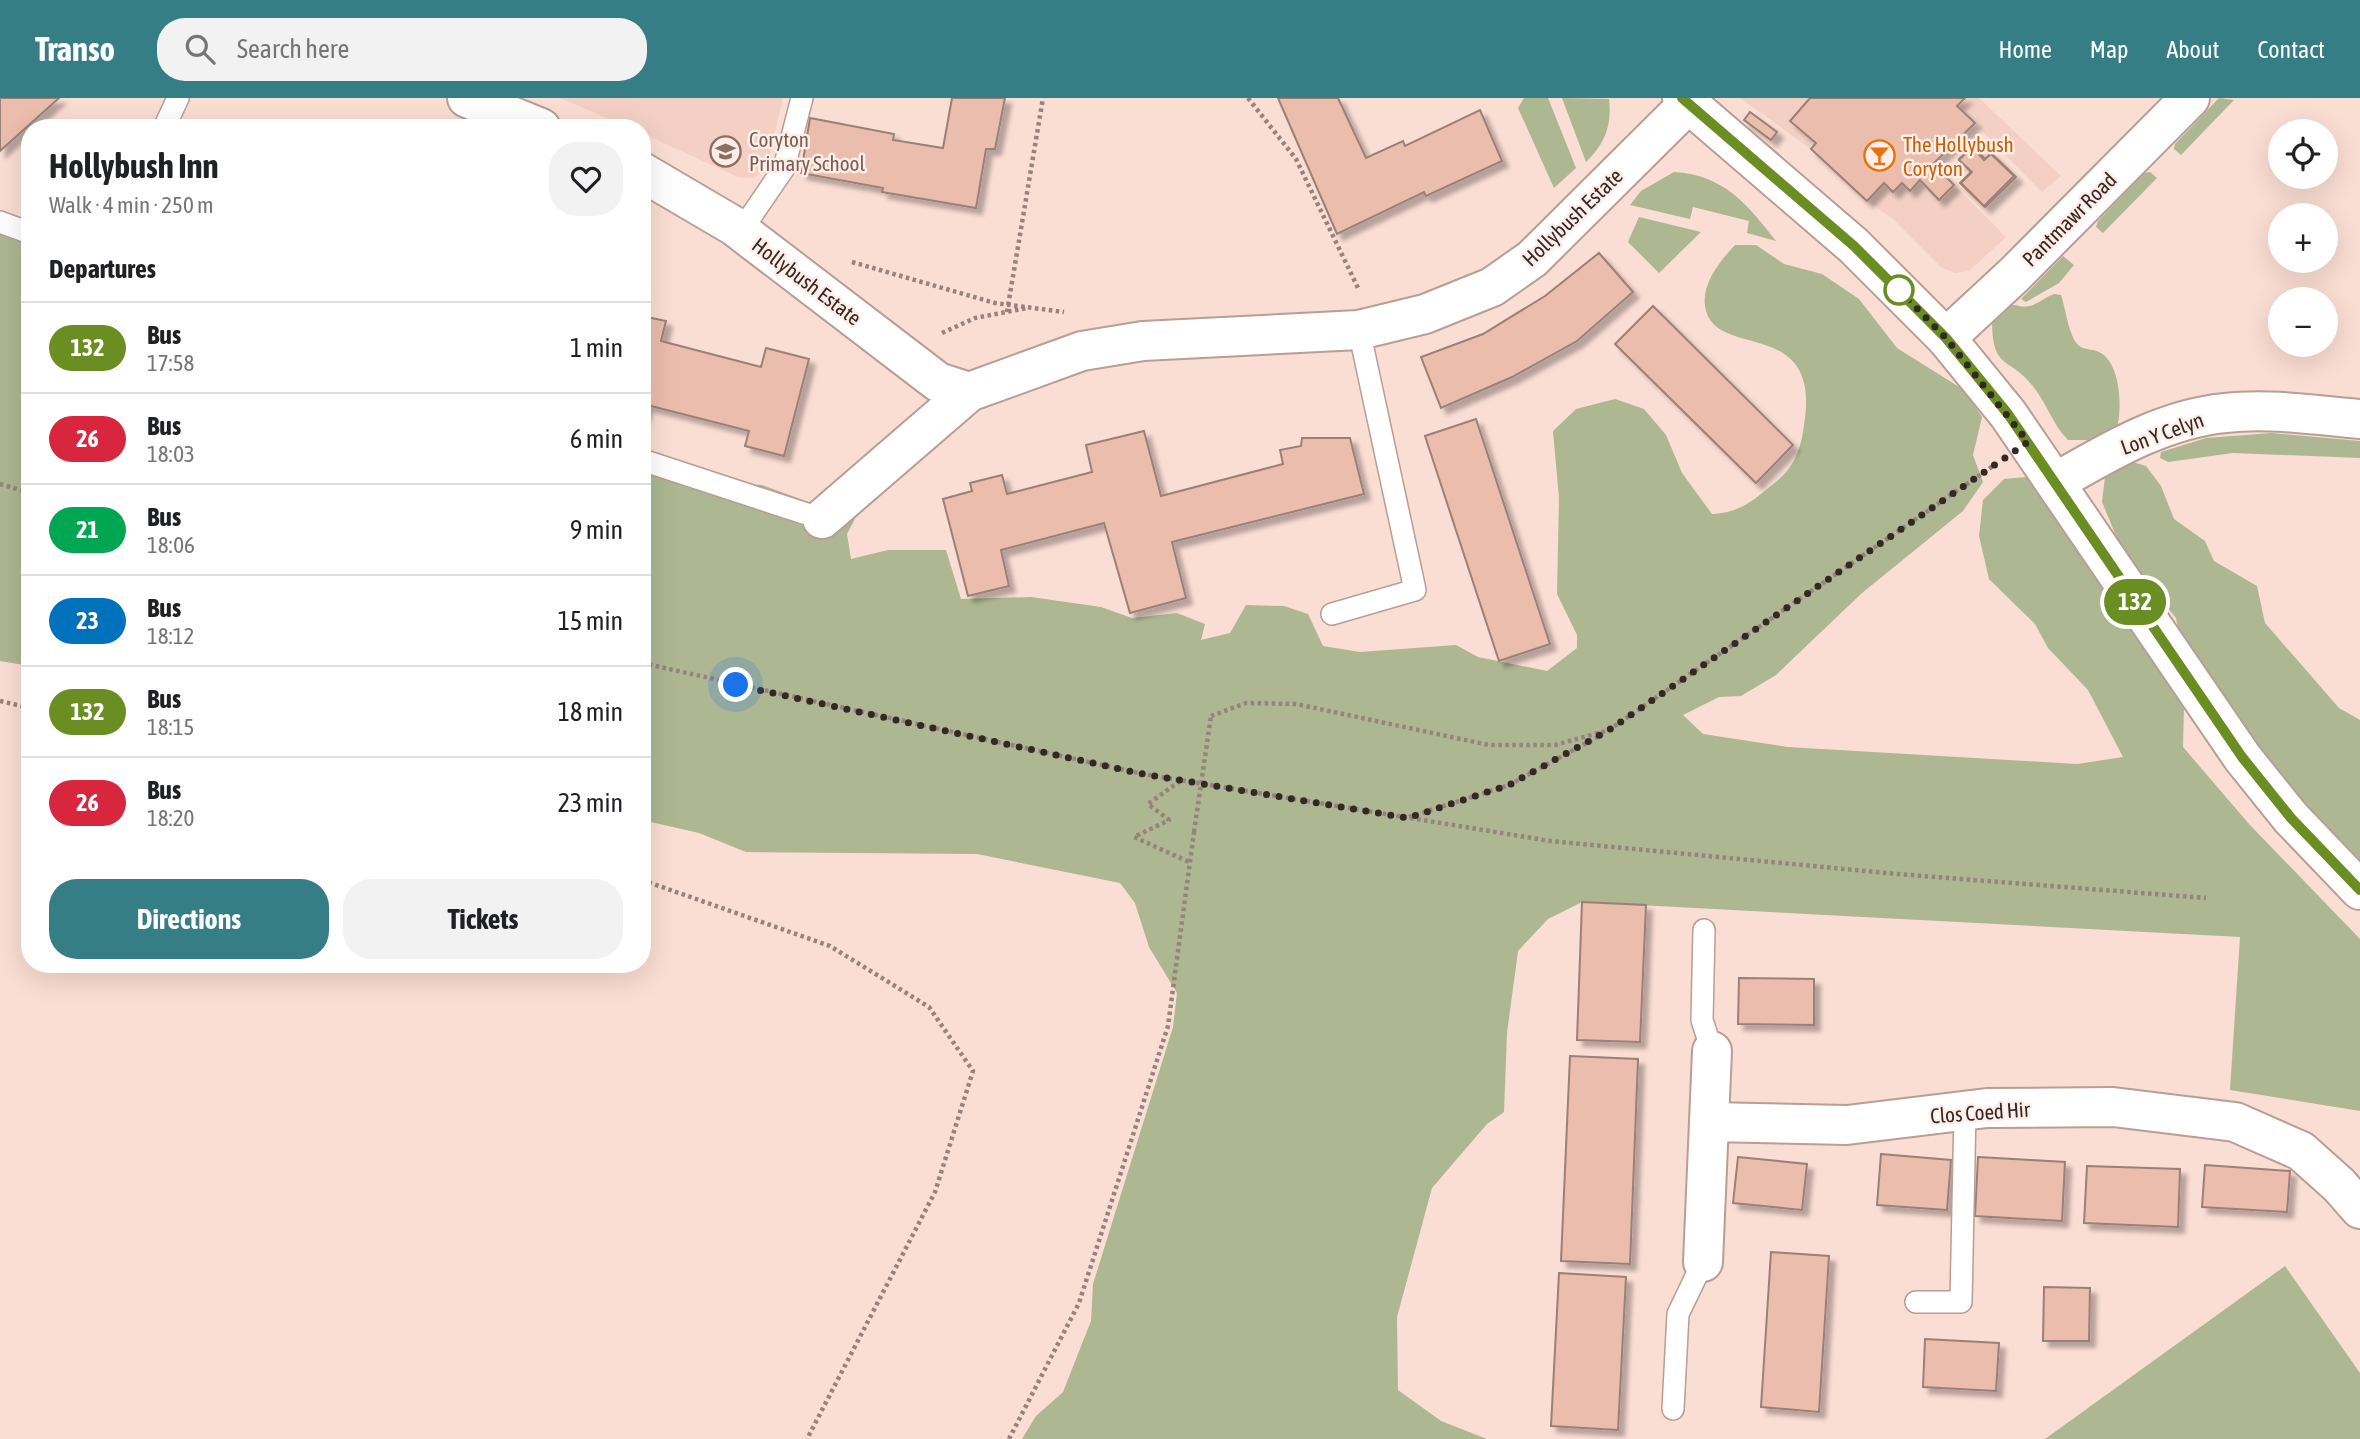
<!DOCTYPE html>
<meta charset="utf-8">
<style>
:root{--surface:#fff;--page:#f2f2f2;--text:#202124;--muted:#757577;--line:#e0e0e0;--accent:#367e85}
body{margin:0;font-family:"Asap Condensed",sans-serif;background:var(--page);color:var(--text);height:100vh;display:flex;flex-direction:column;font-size:26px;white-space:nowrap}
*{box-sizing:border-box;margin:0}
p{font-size:23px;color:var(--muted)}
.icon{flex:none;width:38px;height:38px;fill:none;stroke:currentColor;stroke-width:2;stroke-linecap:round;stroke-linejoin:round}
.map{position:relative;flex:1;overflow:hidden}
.details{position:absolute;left:21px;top:21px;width:630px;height:854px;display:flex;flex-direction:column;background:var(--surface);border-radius:28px;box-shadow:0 7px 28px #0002}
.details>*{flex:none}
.badge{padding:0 14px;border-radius:23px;font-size:24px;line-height:46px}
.tools{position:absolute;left:2268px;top:21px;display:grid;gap:14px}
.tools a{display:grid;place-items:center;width:70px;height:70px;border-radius:50%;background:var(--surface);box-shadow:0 7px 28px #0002;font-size:35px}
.you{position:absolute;width:35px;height:35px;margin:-18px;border:5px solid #fff;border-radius:50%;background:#1a73e8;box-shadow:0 0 0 10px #1a73e833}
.map>.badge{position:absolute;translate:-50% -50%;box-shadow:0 0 0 4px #fff}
h2{padding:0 28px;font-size:26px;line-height:63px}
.round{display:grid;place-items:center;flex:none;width:74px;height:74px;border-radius:28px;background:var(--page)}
.headline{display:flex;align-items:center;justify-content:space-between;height:119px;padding:0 28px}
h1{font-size:33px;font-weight:700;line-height:52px}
.cta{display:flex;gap:14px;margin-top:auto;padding:14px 28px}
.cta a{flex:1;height:80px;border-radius:28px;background:var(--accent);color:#fff;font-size:28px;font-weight:700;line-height:80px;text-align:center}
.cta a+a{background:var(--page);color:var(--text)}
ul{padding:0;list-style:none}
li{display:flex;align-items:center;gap:21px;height:91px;padding:0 28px;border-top:2px solid var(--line)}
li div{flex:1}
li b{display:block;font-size:26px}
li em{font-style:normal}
li .badge{min-width:77px;font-weight:700;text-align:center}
header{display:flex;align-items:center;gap:42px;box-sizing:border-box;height:98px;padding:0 35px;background:var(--accent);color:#fff}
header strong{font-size:33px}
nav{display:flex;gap:38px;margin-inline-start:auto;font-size:24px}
.search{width:490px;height:63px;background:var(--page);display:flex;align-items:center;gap:18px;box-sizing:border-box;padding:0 24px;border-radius:28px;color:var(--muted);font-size:26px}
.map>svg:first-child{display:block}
.built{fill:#f3d0c3}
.green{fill:#adb792}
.building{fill:#eabdac;stroke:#9a8077;stroke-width:2;filter:url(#shadow)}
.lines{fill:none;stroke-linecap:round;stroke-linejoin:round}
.lane-casing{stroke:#b89e94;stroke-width:24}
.street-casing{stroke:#b89e94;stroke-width:42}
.secondary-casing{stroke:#b89e94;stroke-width:42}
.primary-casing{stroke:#b89e94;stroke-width:42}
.path{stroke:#97837d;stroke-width:4.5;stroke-dasharray:3.5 3.5;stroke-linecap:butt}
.lane{stroke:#fff;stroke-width:21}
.street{stroke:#fff;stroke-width:38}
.secondary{stroke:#fff;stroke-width:38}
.primary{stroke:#fff;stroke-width:38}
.path-bridge{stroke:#97837d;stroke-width:4.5;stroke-dasharray:3.5 3.5;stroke-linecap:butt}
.line-casing{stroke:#fff;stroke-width:16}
.line{stroke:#6b8e23;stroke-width:10}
.walk{stroke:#332825;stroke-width:7;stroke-dasharray:0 12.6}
.stop-dot{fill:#fff;stroke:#6b8e23;stroke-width:3.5}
.labels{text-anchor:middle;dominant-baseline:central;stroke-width:5;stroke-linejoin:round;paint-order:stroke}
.education-label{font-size:21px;fill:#785e54;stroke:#ffede7;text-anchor:start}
.food-label{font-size:21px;fill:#c56008;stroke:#ffede7;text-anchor:start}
.street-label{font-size:21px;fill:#332825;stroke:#ffede7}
</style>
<header>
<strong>Transo</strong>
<div class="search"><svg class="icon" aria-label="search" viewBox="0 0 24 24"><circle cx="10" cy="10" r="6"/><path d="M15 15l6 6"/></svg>Search here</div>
<nav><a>Home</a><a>Map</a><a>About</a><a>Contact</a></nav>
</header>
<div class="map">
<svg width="2360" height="1341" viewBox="0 0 2360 1341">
<defs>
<filter id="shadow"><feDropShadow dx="6" dy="6" stdDeviation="2" flood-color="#0004"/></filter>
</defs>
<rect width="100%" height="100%" fill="#faddd3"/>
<g class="built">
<path d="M560 0H783L766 72 753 80 738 79 642 35V30H631Z"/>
<path d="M1740 0H1979L2061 78 2042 94 1974 25 1933 66 2006 139 1969 173 1955 175 1942 170 1892 120 1867 103 1808 49Z"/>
</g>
<g class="green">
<path d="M1524 0H1548L1576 70 1554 90 1518 10Z"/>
<path d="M1562 0 1609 1C1612 28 1605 45 1586 64Z"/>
<path d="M2219 0 2234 2 2181 57 2174 51 2175 46Z"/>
<path d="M1674 74C1724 77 1747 106 1776 143L1747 135 1749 123 1693 109 1690 121 1630 107 1641 93Z"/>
<path d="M2150 74 2157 80 2103 135 2096 129 2098 123 2144 75Z"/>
<path d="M1639 119 1701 134 1659 175 1628 144Z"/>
<path d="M0 135 30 146V568L0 563Z"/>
<path d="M1735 147H1756L1784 166 1822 176 1859 201 1897 250 1964 292 1982 319 1973 357 1983 384 1963 413 1862 495 1776 577 1741 598 1719 599 1683 617 1703 636 1788 649 2077 666 2123 659 2088 592 2048 550 2035 526 1989 481 1979 438 1983 402 2004 381 2026 379 2056 406 2184 608 2183 649 2249 726 2360 841V1013L2230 992 2240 839 1582 804 1548 821 1518 853 1507 935 1504 1014 1487 1026 1432 1090 1397 1219 1398 1292 1441 1323 1487 1341H1022L1036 1318 1063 1294 1091 1223 1093 1186 1173 929 1177 895 1149 849 1135 805 1120 785 977 756 746 754 699 735 642 722V368L681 383 762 387 855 421 847 436 851 461 888 452H946L961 501 1031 499 1101 509 1132 520 1177 515 1205 526 1201 542 1230 535 1246 507 1284 508 1308 516 1323 548 1360 554 1456 547 1478 559 1547 573 1577 550V537L1557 496 1559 400 1553 333 1576 311 1615 301 1644 311 1666 337 1682 375 1712 416C1743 414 1753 402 1777 383 1795 368 1801 350 1804 327 1822 219 1719 261 1706 213 1699 188 1720 163 1735 147Z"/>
<path d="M2063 158 2074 167 2059 185 2026 204 2021 201Z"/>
<path d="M2054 196 2061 197C2066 212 2067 229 2075 243 2081 253 2090 250 2099 254 2121 264 2123 313 2116 332L2095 342H2068C2052 326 2047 305 2032 287 2009 258 1992 273 1992 222 2016 195 2014 214 2033 207 2040 204 2046 199 2054 196Z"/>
<path d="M2272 335 2360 343V360L2233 355 2168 364 2160 360 2161 354 2206 340Z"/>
<path d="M2126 362 2146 368 2161 388 2174 421 2205 443 2214 463 2257 488 2265 525 2339 610 2360 622V764L2344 763 2250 639 2240 619 2210 593 2181 547 2176 520 2162 503 2140 496 2102 404 2105 379Z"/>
<path d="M2285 1168 2360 1275V1341H2045Z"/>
</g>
<g class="building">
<path d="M0 0H59L0 53Z"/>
<path d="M952 0H1005L995 51H986L976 110 882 94 883 90 801 75 810 20 894 36 893 42 943 50Z"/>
<path d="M1278 0H1338L1366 60 1403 43 1405 48 1480 12 1502 63 1426 98 1424 94 1337 136Z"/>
<path d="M1810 0H1965L1957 8 1975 25 1933 66 1954 87 1939 102 1920 82 1910 93 1902 85 1893 94 1884 85 1867 103 1811 51 1816 45 1790 23Z"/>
<path d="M1750 14 1777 34 1771 42 1744 22Z"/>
<path d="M1973 48 1985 61 1991 55 2016 79 1985 109 1960 85 1971 74 1959 61Z"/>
<path d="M1972 49 1984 62 1991 56 2014 78 1984 108 1961 85 1972 74 1959 62Z"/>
<path d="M1599 155 1633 194 1577 243 1512 279 1441 310 1421 259 1483 236 1545 198Z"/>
<path d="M1653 208 1793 347 1756 385 1615 246Z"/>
<path d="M642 218 666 223 661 243 761 269 766 250 809 261 784 358 745 348 749 333 647 307 642 322Z"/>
<path d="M1476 321 1550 546 1499 563 1425 338Z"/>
<path d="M1144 333 1161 398 1283 366 1280 352 1301 348 1302 340H1350L1364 396 1172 444 1186 500 1130 515 1104 425 1001 452 1009 488 968 498 943 401 972 393 970 385 1002 377 1007 396 1092 374 1086 347Z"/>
<path d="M1582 804 1646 807 1640 944 1577 942Z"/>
<path d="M1739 880 1814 881V927L1738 926Z"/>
<path d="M1570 958 1638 961 1630 1166 1561 1163Z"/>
<path d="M1881 1056 1951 1062 1947 1112 1877 1107Z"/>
<path d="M1738 1059 1807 1066 1802 1112 1733 1105Z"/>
<path d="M1978 1059 2065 1064 2062 1123 1975 1118Z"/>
<path d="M2205 1067 2290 1073 2287 1114 2202 1109Z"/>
<path d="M2087 1068 2180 1071 2178 1129 2084 1125Z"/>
<path d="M1771 1154 1829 1158 1819 1314 1761 1309Z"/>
<path d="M1559 1175 1626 1179 1618 1332 1551 1328Z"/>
<path d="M2044 1189 2090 1190 2089 1243H2043Z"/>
<path d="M1925 1241 1999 1245 1996 1293 1923 1289Z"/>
</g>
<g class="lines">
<defs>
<g id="lane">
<path d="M164 30 178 0"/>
<path d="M0 124 30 135"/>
<path d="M741 133 784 70 802 0"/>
<path d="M642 362 822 421"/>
<path d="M1332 516 1415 492 1359 232"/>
<path d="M1704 832 1702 922 1712 953"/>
<path d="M1916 1204H1961L1965 1013"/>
<path d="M1673 1311 1678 1216 1703 1164"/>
</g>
<g id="street">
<path d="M467 0 541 30"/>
<path d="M642 74 734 128 938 284 969 294"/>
<path d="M2056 384C2108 354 2163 321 2225 315 2269 310 2316 317 2360 321"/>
<path d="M822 421 969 294 1082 253 1143 243 1359 232 1425 216 1492 189 1532 161 1689 5"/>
<path d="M1709 1024 1712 953"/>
<path d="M1703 1164 1709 1024 1847 1027 1987 1010 2113 1009 2235 1024 2301 1053 2339 1087 2360 1111"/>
</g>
<path id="secondary" d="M1946 240 2014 177 2190 0"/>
<path id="primary" d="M1682 0 1854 148 1946 240 2008 316 2242 659 2291 720 2360 792"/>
</defs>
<use href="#lane" class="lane-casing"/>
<use href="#street" class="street-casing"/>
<use href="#secondary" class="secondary-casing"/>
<use href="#primary" class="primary-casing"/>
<g class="path">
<path d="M1248 0 1296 61 1359 192"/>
<path d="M852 164 995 205 1064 214"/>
<path d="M1007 214 1043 0"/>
<path d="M942 235 975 220 1027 210"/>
<path d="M0 386 30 395"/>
<path d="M642 565 1143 676 1550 743 1897 776 2206 800"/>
<path d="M0 603 30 610"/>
<path d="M1211 618 1246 605 1296 606 1489 647H1555L1609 632 1993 368"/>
<path d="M1180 683 1148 706 1169 722 1134 739 1189 764"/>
<path d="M1409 719 1509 687 1603 636"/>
<path d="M642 782 830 848 929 909 973 973 935 1094 807 1341"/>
<path d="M1009 1341 1079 1205 1168 928 1194 734"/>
</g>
<use href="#lane" class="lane"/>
<use href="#street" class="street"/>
<use href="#secondary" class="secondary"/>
<use href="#primary" class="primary"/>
<path class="path-bridge" d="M1194 734 1211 618"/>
</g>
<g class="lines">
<defs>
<path id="line" d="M1682 0 1854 148 1946 240 2008 316 2242 659 2291 720 2360 792"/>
</defs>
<use href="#line" class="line-casing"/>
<use href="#line" class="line"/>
<path class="walk" d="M736 587 1143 676 1408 720 1509 687 1609 632 2028 344 1946 240 1899 192"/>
</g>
<defs>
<symbol id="school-ring" viewBox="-11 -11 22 22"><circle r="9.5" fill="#ffede7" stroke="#8d6e63" stroke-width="1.5"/><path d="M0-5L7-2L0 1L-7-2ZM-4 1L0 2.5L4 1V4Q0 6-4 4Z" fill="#8d6e63"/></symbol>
<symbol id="bar-ring" viewBox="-11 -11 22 22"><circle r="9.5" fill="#ffede7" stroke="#e8710a" stroke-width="1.5"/><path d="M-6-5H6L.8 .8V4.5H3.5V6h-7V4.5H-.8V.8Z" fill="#e8710a"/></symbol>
</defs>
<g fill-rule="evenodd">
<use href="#school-ring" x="708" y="36" width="35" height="35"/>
<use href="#bar-ring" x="1862" y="40" width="35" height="35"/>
</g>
<circle class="stop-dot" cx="1899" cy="192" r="14"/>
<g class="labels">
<g class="education-label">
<text x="749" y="41">Coryton<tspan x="749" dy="24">Primary School</tspan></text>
</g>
<g class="food-label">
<text x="1903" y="46">The Hollybush<tspan x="1903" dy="24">Coryton</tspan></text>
</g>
<g class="street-label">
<text transform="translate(1572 119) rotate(-44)">Hollybush Estate</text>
<text transform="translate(2069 121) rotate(-45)">Pantmawr Road</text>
<text transform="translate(807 183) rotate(37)">Hollybush Estate</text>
<text transform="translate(2162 335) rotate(-20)">Lon Y Celyn</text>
<text transform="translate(1980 1014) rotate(-4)">Clos Coed Hir</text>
</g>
</g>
</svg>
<div class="tools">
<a><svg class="icon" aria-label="locate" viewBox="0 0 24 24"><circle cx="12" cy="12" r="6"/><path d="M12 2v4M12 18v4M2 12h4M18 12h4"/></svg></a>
<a>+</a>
<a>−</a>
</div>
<div class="you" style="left:736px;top:587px"></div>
<b class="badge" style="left:2135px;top:504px;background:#6b8e23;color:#fff">132</b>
<section class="details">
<div class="headline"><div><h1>Hollybush Inn</h1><p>Walk · 4 min · 250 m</p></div><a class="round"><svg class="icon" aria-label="heart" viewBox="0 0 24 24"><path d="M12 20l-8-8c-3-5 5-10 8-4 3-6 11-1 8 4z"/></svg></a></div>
<h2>Departures</h2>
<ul>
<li><span class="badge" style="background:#6b8e23;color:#fff">132</span><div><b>Bus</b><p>17:58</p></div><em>1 min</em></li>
<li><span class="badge" style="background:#d7263d;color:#fff">26</span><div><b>Bus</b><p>18:03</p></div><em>6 min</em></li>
<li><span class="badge" style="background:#00a651;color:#fff">21</span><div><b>Bus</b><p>18:06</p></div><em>9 min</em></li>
<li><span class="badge" style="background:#0072bc;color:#fff">23</span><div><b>Bus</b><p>18:12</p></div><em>15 min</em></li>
<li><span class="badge" style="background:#6b8e23;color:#fff">132</span><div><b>Bus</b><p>18:15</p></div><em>18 min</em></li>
<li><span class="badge" style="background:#d7263d;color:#fff">26</span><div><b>Bus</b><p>18:20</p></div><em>23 min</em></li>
</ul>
<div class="cta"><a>Directions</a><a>Tickets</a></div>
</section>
</div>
